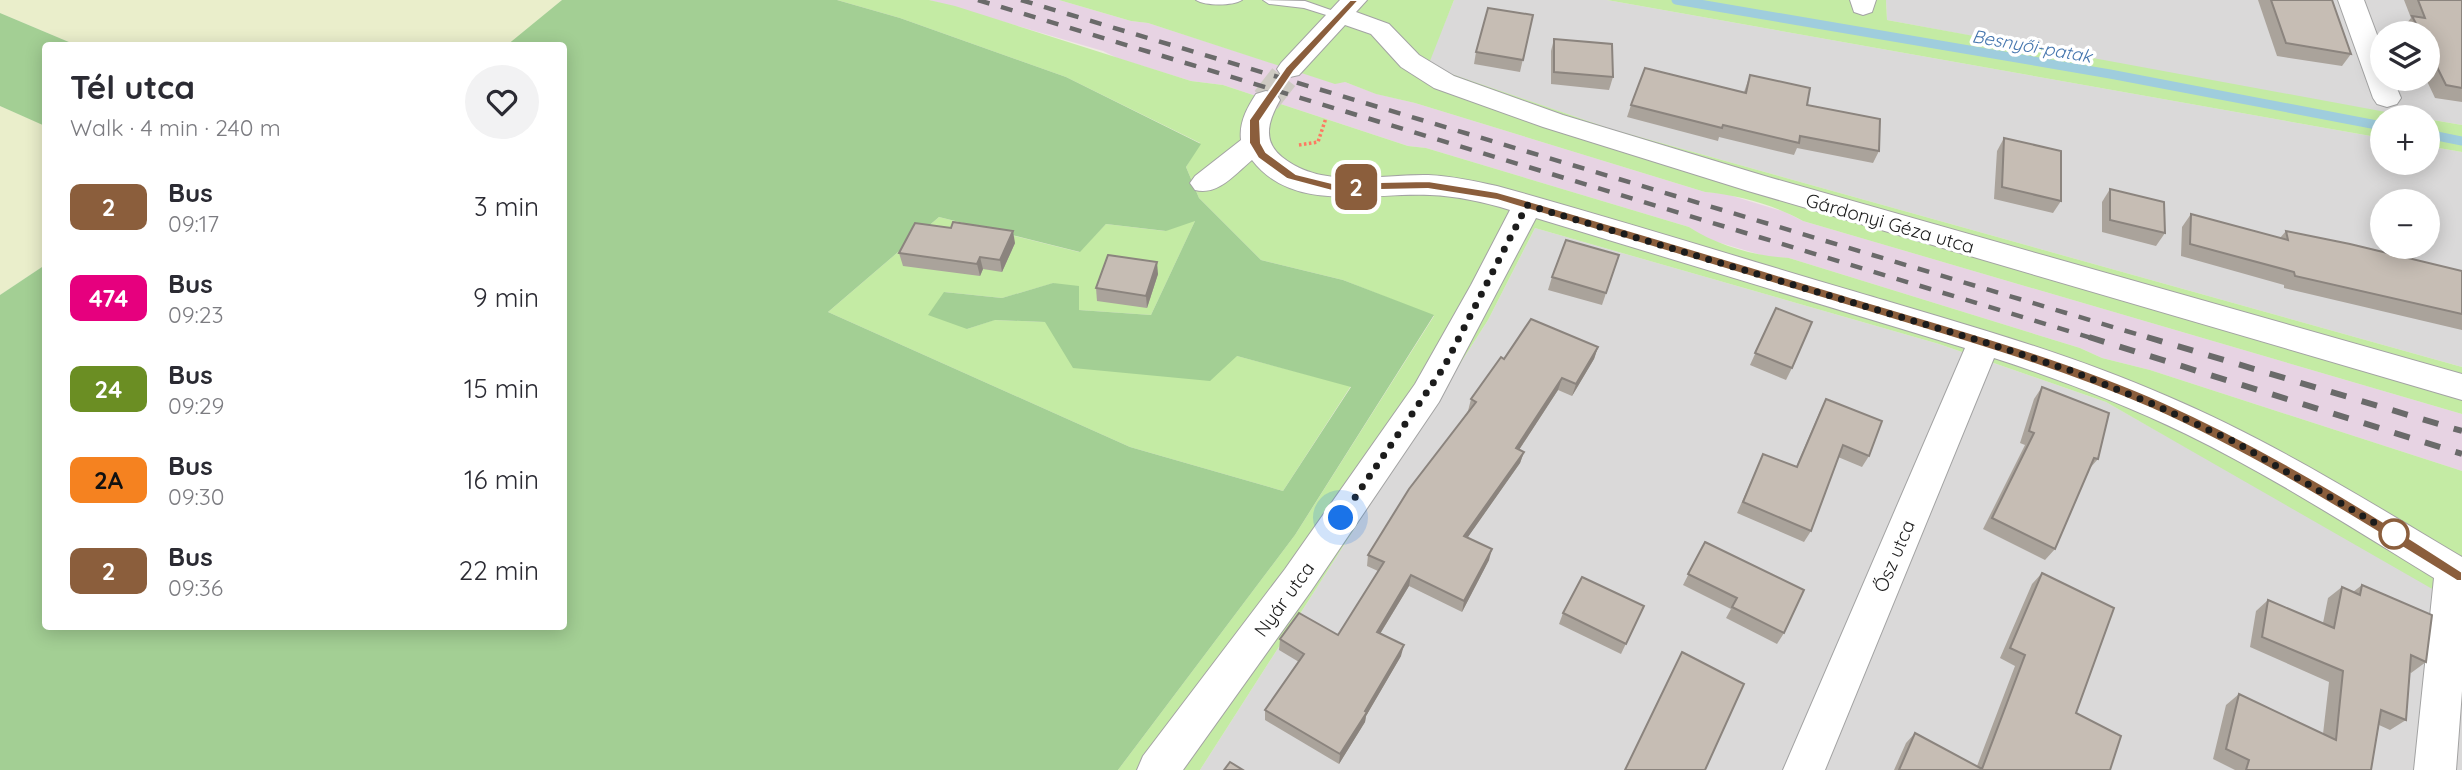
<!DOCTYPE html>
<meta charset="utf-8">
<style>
:root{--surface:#fff;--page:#f2f2f3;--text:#2b2b33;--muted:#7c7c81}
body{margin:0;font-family:Quicksand,sans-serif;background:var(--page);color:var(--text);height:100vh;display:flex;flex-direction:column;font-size:26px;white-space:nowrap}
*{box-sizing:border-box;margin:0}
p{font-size:23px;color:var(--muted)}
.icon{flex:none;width:38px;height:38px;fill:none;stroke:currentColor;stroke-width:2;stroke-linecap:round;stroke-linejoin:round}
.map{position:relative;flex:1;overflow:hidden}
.drawer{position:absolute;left:42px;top:42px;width:525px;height:588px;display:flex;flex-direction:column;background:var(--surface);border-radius:7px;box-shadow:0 4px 18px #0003}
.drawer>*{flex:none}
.badge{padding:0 14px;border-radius:10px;font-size:24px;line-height:46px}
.fabs{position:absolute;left:2370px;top:21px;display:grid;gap:14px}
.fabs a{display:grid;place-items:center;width:70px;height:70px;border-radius:50%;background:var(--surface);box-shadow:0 4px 18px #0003;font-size:35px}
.you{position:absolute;width:35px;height:35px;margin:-18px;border:5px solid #fff;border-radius:50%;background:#1a73e8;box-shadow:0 0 0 10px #1a73e833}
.map>.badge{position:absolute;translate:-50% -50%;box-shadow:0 0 0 4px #fff}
.round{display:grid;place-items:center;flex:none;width:74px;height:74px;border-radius:37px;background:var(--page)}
.head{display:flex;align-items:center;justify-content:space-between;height:119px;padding:0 28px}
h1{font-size:33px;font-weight:700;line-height:52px}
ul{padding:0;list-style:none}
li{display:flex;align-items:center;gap:21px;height:91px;padding:0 28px}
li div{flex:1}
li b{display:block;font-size:26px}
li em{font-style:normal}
li .badge{min-width:77px;font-weight:700;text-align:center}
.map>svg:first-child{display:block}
.residential{fill:#dad9d9;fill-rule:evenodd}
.industrial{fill:#e7d3e3}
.farmland{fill:#eaeecb}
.grass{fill:#c4eba4}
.forest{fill:#a3cf94;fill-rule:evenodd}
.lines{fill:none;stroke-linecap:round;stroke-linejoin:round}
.stream{stroke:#9fcddd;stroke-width:9}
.minor-tunnel{stroke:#cecbc3;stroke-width:29;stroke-dasharray:29 14;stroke-linecap:butt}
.service-casing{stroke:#a3a3a3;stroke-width:2}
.minor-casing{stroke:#a3a3a3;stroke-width:2}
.path{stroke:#fe7962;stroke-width:3.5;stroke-dasharray:2.5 2.5;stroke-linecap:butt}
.service{fill:#fff;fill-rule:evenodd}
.minor{fill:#fff;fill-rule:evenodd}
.rail-far1{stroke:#6a6a6a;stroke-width:4.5;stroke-dasharray:12 12;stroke-linecap:butt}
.rail{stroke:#6a6a6a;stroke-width:6;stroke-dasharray:16 16;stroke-linecap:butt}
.wall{fill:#aaa39b}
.shaded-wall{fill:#8b847e}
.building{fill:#c6bdb4;stroke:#8b847e;stroke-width:2}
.line{fill:#8b5e3c;stroke:#fff;stroke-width:2}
.walk{stroke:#1c1c1c;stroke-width:7;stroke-dasharray:0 12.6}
.stop-dot{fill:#fff;stroke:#8b5e3c;stroke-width:3.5}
.labels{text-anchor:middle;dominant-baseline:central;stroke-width:7;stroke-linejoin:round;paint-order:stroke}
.far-water-label{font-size:18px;font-style:italic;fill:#4676ae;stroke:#fff}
.street-label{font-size:19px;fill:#1c1c1c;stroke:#fff}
</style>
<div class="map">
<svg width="2462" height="770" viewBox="0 0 2462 770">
<rect width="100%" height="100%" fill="#eeeae1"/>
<g class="residential">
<path d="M1454 0H1607L2382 138V163H2427V146L2462 152V367L1611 129 1427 66ZM2382 201H2427V247H2382Z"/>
<path d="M1886 0H2462V125L2427 119V117L2382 113 1887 20ZM2382 33H2427V79H2382Z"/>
<path d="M1535 228 1939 344 2106 402 2409 573 2462 606V770H1200L1488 320Z"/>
</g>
<path class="industrial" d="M929 0H1059L1131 21 1148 23 1334 83 1345 82 1377 94 1415 103 1705 192 1726 194 1785 212 1803 221 2462 414V471L2150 370 2102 358 2080 348 1789 258 1768 257 1707 239 1689 227 1426 148 1408 146 1223 85 1191 81 1117 58 1103 51Z"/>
<g class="farmland">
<path d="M0 0H562L507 46 76 45 0 13Z"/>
<path d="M0 106 46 126 45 265 0 295Z"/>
</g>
<g class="grass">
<path d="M837 0H929L955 6 1191 81 1223 85 1408 146 1426 148 1689 227C1718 246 1755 256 1789 258L2080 348 2102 358 2150 370 2456 469 2462 471V606L2106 402 1939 344 1535 228 1488 320 1200 770H1118L1295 535 1434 316 1343 280 1261 260 1199 198 1186 167 1200 143 1066 77 900 18Z"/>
<path d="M1059 0H1454L1428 66 1611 129 2462 367V414L1803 221C1774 205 1739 195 1705 192L1415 103 1376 94 1345 82 1335 84 1148 23 1131 21Z"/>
<path d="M1607 0H1886L1887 20 2413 117H2382V138Z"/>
<path d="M2427 119 2462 125V152L2427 146Z"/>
<path d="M939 217 1079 252 1106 224 1165 231 1196 219 1151 315 1079 310 1054 283 1002 298 944 292 967 329 994 320 1046 322 1237 356 1351 386 1283 491 1130 447 828 312Z"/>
</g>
<g class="forest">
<path d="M562 0H837L900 18 1066 77 1201 144 1186 167 1199 198 1261 260 1343 280 1434 315 1295 535 1118 770H0V295L45 265 46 626H564V46L507 45ZM939 217 1080 252 1106 224 1166 231 1195 221 1151 315 1079 310V286L1053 283 1002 298 944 292 928 315 967 329 995 320 1045 322 1073 368 1210 381 1237 356 1351 387 1283 491 1130 447 828 312Z"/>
<path d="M0 13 76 45 46 46 45 126 0 106Z"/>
</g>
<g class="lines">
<g class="stream">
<path d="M1676 0 2110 74 2382 126"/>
<path d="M2427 134 2462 141"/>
</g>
<path class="minor-tunnel" d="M1266 100 1290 69"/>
<defs>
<g id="service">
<path d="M1196 0H1242C1233 6 1205 6 1196 0Z"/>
<path d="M1263 0 1305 1 1345 15 1339 19 1304 8 1269 4Z"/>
</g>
<g id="minor">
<path d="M1340 0H1367L1356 12 1389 24 1419 55 1454 76 1563 115 1768 177 2462 374V400L1748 191 1543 127 1434 88 1401 67 1371 34 1345 25 1299 75 1290 77 1281 75 1277 69 1281 63Z"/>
<path d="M1850 0H1876L1872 12 1863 15 1854 12Z"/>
<path d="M2338 0H2364L2382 48V79H2393L2401 98 2397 104 2387 107 2377 104 2373 98Z"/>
<path d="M1266 91 1276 94 1280 100C1268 121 1262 141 1282 157 1323 190 1380 174 1428 175 1451 176 1474 181 1497 186 1616 219 1734 256 1853 291 1960 323 2067 352 2169 397 2272 441 2366 500 2462 557V691L2456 770H2414L2434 578C2352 528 2272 476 2186 434 2124 404 2059 379 1994 358L1825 770H1783L1965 348 1536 218 1439 402 1311 591 1183 770H1137L1143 756 1285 569 1415 384 1471 285 1510 210C1484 202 1457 196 1430 195 1373 192 1293 214 1252 160 1235 174 1218 196 1195 190L1190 183 1195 176 1241 140C1239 122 1247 108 1256 94Z"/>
</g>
</defs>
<use href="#service" class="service-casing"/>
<use href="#minor" class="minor-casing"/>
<path class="path" d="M1299 145 1318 142 1326 118"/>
<use href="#service" class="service"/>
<use href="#minor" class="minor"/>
<g class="rail-far1">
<path d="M978 0 2095 339"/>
<path d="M1021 0 2153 339"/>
</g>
<g class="rail">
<path d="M2089 337 2462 454"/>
<path d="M2147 337 2462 431"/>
</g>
</g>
<g class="wall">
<path d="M2258 0H2332L2351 54 2342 66 2277 56Z"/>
<path d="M2404 0H2462V102L2435 98 2426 79H2427V33H2405L2403 28 2411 18Z"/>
<path d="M1533 15 1520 72 1474 64 1476 52Z"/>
<path d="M1554 39 1613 77 1609 90 1551 84V51Z"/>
<path d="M1750 75 1807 105 1879 151 1873 163 1797 148 1794 155 1719 137 1718 141 1627 117 1631 105 1744 92Z"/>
<path d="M2004 138 2061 201 2053 213 1994 199 1997 151Z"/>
<path d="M2110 189 2165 233 2156 246 2102 232V202Z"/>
<path d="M2191 214 2280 238 2286 231 2462 271V330L2284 288V285L2181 256 2182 227Z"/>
<path d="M1015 243 1002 272 983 269 980 276 903 266 899 253Z"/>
<path d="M1619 255 1602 305 1548 290 1552 277Z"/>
<path d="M1158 274 1147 308 1097 301 1096 288Z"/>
<path d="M1776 308 1792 368 1786 380 1750 365Z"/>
<path d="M1598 347 1594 359 1572 396 1558 390 1519 450 1524 452 1520 463 1467 538 1489 560 1462 612 1409 586 1380 634 1401 656 1366 716 1365 722 1339 764 1265 720V710L1299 662 1279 650 1280 639 1338 635 1378 571 1367 566 1368 555 1468 411 1471 399 1504 359Z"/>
<path d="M2042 387 2098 459 2090 468 2055 549 2045 560 1983 529 2025 445 2020 443 2034 399Z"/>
<path d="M1826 399 1869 456 1862 467 1838 457 1811 531 1804 542 1737 513 1763 454 1796 467 1820 411Z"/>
<path d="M1705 542 1784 633 1777 644 1726 618 1731 609 1683 585Z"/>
<path d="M2042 573 2076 713 2110 770H1894L1906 743 1915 733 1977 766 2015 666 2000 658 2032 584Z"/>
<path d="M2362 585 2426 662 2411 673 2410 672 2406 720 2390 730 2379 725 2371 770H2235L2213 759 2226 705 2239 694 2323 734 2329 682 2250 647 2256 611 2268 600 2323 623 2328 598 2342 587 2353 592Z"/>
<path d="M1644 606 1621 654 1559 624 1563 613Z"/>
</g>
<g class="shaded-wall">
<path d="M1013 231 1015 243 1002 272 1000 260Z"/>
<path d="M980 257 983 269 980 276 977 264Z"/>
<path d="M1157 262 1158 274 1147 308 1146 296Z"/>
<path d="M1598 347 1594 359 1572 396 1576 384Z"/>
<path d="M1562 378 1558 390 1513 459 1516 448Z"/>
<path d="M1524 452 1520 463 1461 547 1464 536Z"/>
<path d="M1492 549 1489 560 1462 612 1464 601Z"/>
<path d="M1411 575 1409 586 1375 642 1377 632Z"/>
<path d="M1404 645 1401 656 1366 716 1365 722 1339 764 1340 754Z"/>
</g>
<g class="building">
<path d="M2271 0H2332L2351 54 2286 43Z"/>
<path d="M2418 0H2462V88L2446 85 2427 47V33H2421L2412 16 2425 18Z"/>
<path d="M1488 8 1533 15 1523 60 1476 52Z"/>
<path d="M1554 39 1612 44 1613 77 1554 72Z"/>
<path d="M1645 68 1746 93 1750 75 1810 88 1807 105 1880 119 1879 151 1800 136 1799 143 1723 125 1722 128 1631 105Z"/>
<path d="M2004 138 2061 151V201L2002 187Z"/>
<path d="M2110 189 2164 202 2165 233 2110 220Z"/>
<path d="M2191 214 2288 240 2286 231 2350 244 2462 271V314L2295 276 2294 272 2190 244Z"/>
<path d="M953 222 1013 231 1000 260 980 257 977 264 899 253 915 223 951 228Z"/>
<path d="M1566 240 1619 255 1606 293 1552 277Z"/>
<path d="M1108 255 1157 262 1146 296 1096 288Z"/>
<path d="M1776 308 1812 322 1792 368 1755 353Z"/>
<path d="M1531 319 1598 347 1576 384 1562 378 1516 448 1524 452 1464 536 1492 549 1464 601 1411 575 1377 632 1404 645 1365 711 1367 712 1340 754 1265 710 1304 654 1280 639 1299 613 1338 635 1384 562 1368 555 1409 489 1476 402 1471 399 1501 357 1504 359Z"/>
<path d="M2042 387 2109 413 2098 459 2094 458 2055 549 1992 518 2034 433 2029 431Z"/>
<path d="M1826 399 1882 421 1869 456 1843 445 1811 531 1743 502 1763 454 1797 467Z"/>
<path d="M1705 542 1804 590 1784 633 1732 607 1737 598 1688 574Z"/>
<path d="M2042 573 2114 608 2076 713 2121 736 2110 770H1899L1915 733 1982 769 2025 655 2010 648Z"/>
<path d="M1582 577 1644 606 1626 644 1563 613Z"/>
<path d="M2362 585 2432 615 2426 662 2411 655 2406 720 2381 710 2371 770H2246L2249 760 2226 749 2239 694 2336 740 2343 671 2262 637 2268 600 2334 628 2342 587 2360 595Z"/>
<path d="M1682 652 1744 684 1705 770H1625Z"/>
<path d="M1230 762 1243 770H1224Z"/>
</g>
<path class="line" d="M1350 0H1359L1294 71 1260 121 1261 143 1266 152 1296 174 1332 183 1428 181 1497 192C1614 225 1730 261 1847 296 1953 328 2061 357 2163 402 2270 450 2368 511 2462 572V581H2457C2357 519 2259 457 2152 409 2059 368 1960 340 1862 310 1740 273 1618 236 1497 200L1428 189 1332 191 1287 179 1258 158 1249 143V120L1286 67Z"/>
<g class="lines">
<path class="walk" d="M1341 518 1444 367 1527 205 1984 342 2072 371 2155 405 2235 442 2394 534"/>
</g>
<circle class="stop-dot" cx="2394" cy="534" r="14"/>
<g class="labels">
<g class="far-water-label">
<text transform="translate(2032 46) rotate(10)">Besnyői-patak</text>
</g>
<g class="street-label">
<text transform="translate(1890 223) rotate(16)">Gárdonyi Géza utca</text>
<text transform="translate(1894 556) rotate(-67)">Ősz utca</text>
<text transform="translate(1284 599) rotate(-54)">Nyár utca</text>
</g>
</g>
</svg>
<div class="fabs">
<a><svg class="icon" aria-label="layers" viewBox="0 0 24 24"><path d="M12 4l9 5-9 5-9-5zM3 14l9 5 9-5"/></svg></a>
<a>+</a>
<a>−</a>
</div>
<div class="you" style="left:1341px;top:518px"></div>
<b class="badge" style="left:1356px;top:187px;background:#8b5e3c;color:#fff">2</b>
<section class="drawer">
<div class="head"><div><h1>Tél utca</h1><p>Walk · 4 min · 240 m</p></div><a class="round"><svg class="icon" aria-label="heart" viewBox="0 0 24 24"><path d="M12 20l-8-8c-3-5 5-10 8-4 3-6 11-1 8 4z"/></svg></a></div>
<ul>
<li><span class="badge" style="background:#8b5e3c;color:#fff">2</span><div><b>Bus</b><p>09:17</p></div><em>3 min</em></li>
<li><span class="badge" style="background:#e6007e;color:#fff">474</span><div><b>Bus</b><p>09:23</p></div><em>9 min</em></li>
<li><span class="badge" style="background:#6b8e23;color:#fff">24</span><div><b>Bus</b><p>09:29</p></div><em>15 min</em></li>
<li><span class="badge" style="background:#f58220;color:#111">2A</span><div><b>Bus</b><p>09:30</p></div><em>16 min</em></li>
<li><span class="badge" style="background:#8b5e3c;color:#fff">2</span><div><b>Bus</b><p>09:36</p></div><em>22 min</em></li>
</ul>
</section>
</div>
